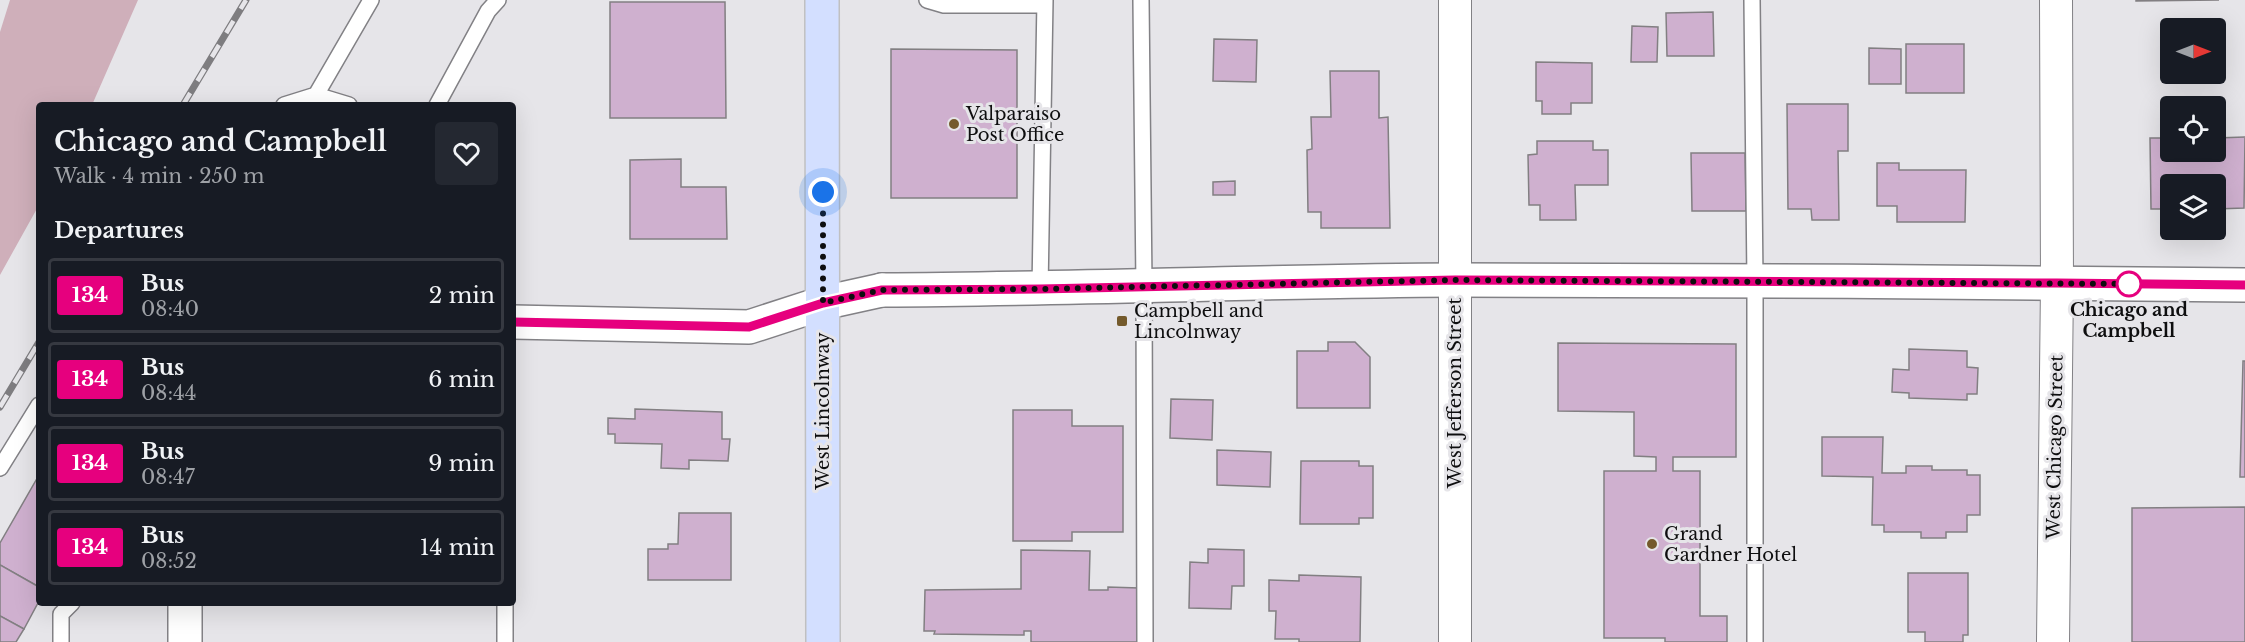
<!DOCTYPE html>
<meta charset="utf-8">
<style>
:root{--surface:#171b24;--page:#242831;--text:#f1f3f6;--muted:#9ea1a6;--line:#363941}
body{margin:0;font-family:"Libre Baskerville",serif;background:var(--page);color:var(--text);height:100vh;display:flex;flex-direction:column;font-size:22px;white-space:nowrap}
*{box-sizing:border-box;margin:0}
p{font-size:20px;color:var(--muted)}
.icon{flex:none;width:33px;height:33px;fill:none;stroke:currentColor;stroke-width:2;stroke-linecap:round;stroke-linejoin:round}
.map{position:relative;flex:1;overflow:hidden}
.drawer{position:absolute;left:36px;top:102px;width:480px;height:504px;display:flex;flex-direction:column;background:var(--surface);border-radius:6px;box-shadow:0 6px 24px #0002}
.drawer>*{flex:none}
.badge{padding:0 12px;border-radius:4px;font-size:21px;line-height:39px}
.needle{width:39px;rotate:90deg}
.controls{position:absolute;left:2160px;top:18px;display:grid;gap:12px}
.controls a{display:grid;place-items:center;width:66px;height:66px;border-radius:6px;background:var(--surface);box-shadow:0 6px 24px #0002;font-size:30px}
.you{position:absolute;width:30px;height:30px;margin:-15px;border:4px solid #fff;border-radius:50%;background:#1a73e8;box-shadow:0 0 0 9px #1a73e833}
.map>.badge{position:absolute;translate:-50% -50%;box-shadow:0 0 0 3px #fff}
h2{padding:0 18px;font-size:22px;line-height:54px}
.round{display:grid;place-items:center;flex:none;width:63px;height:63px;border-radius:6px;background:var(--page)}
.summary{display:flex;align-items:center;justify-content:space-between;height:102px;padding:0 18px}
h1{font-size:28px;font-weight:600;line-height:45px}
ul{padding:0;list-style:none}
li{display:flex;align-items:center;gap:18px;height:75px;margin:0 12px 9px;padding:0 6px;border:3px solid var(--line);border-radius:6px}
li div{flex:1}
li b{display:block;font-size:22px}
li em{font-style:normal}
li .badge{min-width:66px;font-weight:700;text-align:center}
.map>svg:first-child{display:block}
.green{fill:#cfafba}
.building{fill:#cfb0cf;stroke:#827f82;stroke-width:1.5}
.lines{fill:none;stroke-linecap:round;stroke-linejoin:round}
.service-casing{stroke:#828185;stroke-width:18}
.minor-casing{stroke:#828185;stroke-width:34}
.tertiary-casing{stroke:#828185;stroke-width:36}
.secondary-casing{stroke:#828185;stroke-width:36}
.primary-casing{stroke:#c0c0c1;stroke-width:36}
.service{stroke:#fff;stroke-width:15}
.minor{stroke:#fff;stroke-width:32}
.tertiary{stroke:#fff;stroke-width:33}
.secondary{stroke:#fff;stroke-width:33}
.primary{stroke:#d3dfff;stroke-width:33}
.rail-casing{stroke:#7e7d80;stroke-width:7}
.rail{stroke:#e6e5e9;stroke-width:4.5;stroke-dasharray:14;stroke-linecap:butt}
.line-casing{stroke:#fff;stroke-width:14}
.line{stroke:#e6007e;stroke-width:9}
.walk{stroke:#0e0e0f;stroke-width:6;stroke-dasharray:0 10.8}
.poi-dot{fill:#745a2c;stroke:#e6e5e9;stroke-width:2}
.stop-dot{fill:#fff;stroke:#e6007e;stroke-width:3}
.labels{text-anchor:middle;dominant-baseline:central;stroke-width:6;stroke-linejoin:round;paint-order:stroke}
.poi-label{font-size:18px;fill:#0e0e0f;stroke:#e6e5e9;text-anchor:start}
.stop-label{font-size:18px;font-weight:bold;fill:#0e0e0f;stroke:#e6e5e9}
.street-label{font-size:18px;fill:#0e0e0f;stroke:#e6e5e9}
</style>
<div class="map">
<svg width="2245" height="642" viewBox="0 0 2245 642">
<rect width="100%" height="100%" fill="#e6e5e9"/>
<path class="green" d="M10 0H138L92 105H39V205L0 275V32Z"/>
<g class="building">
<path d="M2136 0H2219L2136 1Z"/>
<path d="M610 2H725L726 118H610Z"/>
<path d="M1713 12 1714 56H1667L1666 13Z"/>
<path d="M1632 26 1658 27 1657 62H1631Z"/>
<path d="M1214 39 1257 40 1256 82 1213 81Z"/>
<rect x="1906" y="44" width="58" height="49"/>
<path d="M1869 48 1901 49V84H1869Z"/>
<path d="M891 49 1017 50V198H891Z"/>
<path d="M1536 62 1592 63V103H1571V114H1542V101H1536Z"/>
<path d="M1330 71H1379V118L1388 117 1390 228H1321V212H1308L1307 150 1312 149 1311 117H1331Z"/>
<path d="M1787 104H1848V151H1838L1839 220H1812L1811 209H1788Z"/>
<path d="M2245 137 2244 208 2216 209V184H2170V209H2151L2150 138H2170V152H2216V138Z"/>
<path d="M1537 141H1593V150H1608V185H1575L1576 220H1540V205H1529L1528 155 1537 154Z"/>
<path d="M1691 153H1745L1746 211H1692Z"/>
<path d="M681 159V187H726L727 239H630V160Z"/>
<path d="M1877 163H1899V170H1966L1965 222H1897V206H1877Z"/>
<path d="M1235 181V195H1213V182Z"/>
<path d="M1328 342H1355L1370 357V408H1297V351H1328Z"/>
<path d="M1558 343 1736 344V457H1673V471H1700V616H1727V642H1665V638H1604V471H1656V457L1634 456V412L1558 411Z"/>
<path d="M1909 349 1967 351V367L1978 368 1977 394H1967V400L1909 398V393L1892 392 1893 369 1909 370Z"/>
<path d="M2243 361H2245V477H2240Z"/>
<path d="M1171 399 1213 400 1212 440 1170 438Z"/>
<path d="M635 409 722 412V439H730L728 461 689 460V469L661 468 662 444 615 443V434H608V418L635 419Z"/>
<path d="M1013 410H1072V426H1123V532H1072V541H1013Z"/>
<path d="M1822 437H1883L1882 473H1906V466H1932V470H1967V475H1980V515H1967V532H1946V538H1921V532H1884V525H1872L1873 477 1822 476Z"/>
<path d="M1217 450 1271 452 1270 487 1217 485Z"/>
<path d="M1301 461H1359V466H1373V518H1359V524H1300Z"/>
<path d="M39 475V587L0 565V543Z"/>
<path d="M2245 507V642H2132V508Z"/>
<path d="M679 513H731V580H648V549H668V544H678Z"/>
<path d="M1208 549 1244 550V586H1232L1231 609 1189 608 1190 562 1208 563Z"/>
<path d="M1021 550 1090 551 1089 590H1108V587L1139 588 1138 642H1031V631H1024V635L934 634 935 631H924L925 590 1021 589Z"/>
<path d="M0 565 39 587V601L24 629 0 616Z"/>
<path d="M1908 573H1968V635H1963V642H1925V632H1908Z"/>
<path d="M1299 575 1361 577 1360 642H1299V639H1275L1276 611H1269V580L1299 581Z"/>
<path d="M0 616 24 629 16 642H0Z"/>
</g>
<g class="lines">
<defs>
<g id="service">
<path d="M927 0 944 5H1044"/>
<path d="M1141 0 1144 286 1145 642"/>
<path d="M1752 0 1755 282V642"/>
<path d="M316 95 349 105"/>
<path d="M284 105 316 95 371 0"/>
<path d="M437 105 488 11 498 0"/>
<path d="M1040 289 1045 0"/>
<path d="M0 468 39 405"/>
<path d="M61 642V614L72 603"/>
<path d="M505 642V603"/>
</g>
<g id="minor">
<path d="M1455 0V642"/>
<path d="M2053 642 2057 283 2056 0"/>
</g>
<g id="tertiary">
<path d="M513 322 749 327 823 303 882 290"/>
<path d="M185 603V642"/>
</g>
<path id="secondary" d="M882 290C1074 289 1265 281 1457 280 1720 280 1982 282 2245 285"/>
<path id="primary" d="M822 0 823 642"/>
</defs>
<use href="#service" class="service-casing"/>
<use href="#minor" class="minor-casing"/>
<use href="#tertiary" class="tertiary-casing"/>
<use href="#secondary" class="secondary-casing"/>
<use href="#primary" class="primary-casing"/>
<use href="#service" class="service"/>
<use href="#minor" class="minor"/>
<use href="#tertiary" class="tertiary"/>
<use href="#secondary" class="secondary"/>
<use href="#primary" class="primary"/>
<defs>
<g id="rail">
<path d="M183 105 246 0"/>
<path d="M0 407 39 342"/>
</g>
</defs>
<use href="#rail" class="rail-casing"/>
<use href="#rail" class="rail"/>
</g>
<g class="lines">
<defs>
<path id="line" d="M513 322 749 327 823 303 882 290 1040 289 1455 280 2057 283 2245 285"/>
</defs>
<use href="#line" class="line-casing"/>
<use href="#line" class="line"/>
<path class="walk" d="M823 192V303L882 290 1040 289 1455 280 2136 284H2129"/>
</g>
<g class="poi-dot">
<circle cx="954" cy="124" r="6"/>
<rect x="1116" y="315" width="12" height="12" rx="3"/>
<circle cx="1652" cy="544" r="6"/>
</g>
<circle class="stop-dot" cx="2129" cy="284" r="12"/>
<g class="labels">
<g class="poi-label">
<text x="966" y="114">Valparaiso<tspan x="966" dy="21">Post Office</tspan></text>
<text x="1134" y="311">Campbell and<tspan x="1134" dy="21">Lincolnway</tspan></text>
<text x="1664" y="534">Grand<tspan x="1664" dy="21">Gardner Hotel</tspan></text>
</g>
<g class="stop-label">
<text x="2129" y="310">Chicago and<tspan x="2129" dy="21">Campbell</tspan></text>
</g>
<g class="street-label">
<text transform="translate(1455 393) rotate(-90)">West Jefferson Street</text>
<text transform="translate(823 411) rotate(-90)">West Lincolnway</text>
<text transform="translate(2055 447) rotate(-89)">West Chicago Street</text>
</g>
</g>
</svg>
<div class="controls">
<a><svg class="needle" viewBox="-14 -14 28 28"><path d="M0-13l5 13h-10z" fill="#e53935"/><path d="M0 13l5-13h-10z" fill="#9ea1a6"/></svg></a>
<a><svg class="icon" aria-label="locate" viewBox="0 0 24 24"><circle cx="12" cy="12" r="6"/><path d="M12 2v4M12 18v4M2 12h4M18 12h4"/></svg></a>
<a><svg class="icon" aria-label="layers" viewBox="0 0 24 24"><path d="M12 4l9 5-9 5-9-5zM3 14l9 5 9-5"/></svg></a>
</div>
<div class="you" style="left:823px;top:192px"></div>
<section class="drawer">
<div class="summary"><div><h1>Chicago and Campbell</h1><p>Walk · 4 min · 250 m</p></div><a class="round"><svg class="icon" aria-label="heart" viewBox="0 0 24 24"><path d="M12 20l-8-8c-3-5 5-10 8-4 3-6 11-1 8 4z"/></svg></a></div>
<h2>Departures</h2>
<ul>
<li><span class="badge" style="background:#e6007e;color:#fff">134</span><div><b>Bus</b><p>08:40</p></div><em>2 min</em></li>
<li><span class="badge" style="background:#e6007e;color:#fff">134</span><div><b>Bus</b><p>08:44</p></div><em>6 min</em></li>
<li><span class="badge" style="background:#e6007e;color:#fff">134</span><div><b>Bus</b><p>08:47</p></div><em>9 min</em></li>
<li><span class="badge" style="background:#e6007e;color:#fff">134</span><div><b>Bus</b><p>08:52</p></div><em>14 min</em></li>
</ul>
</section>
</div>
